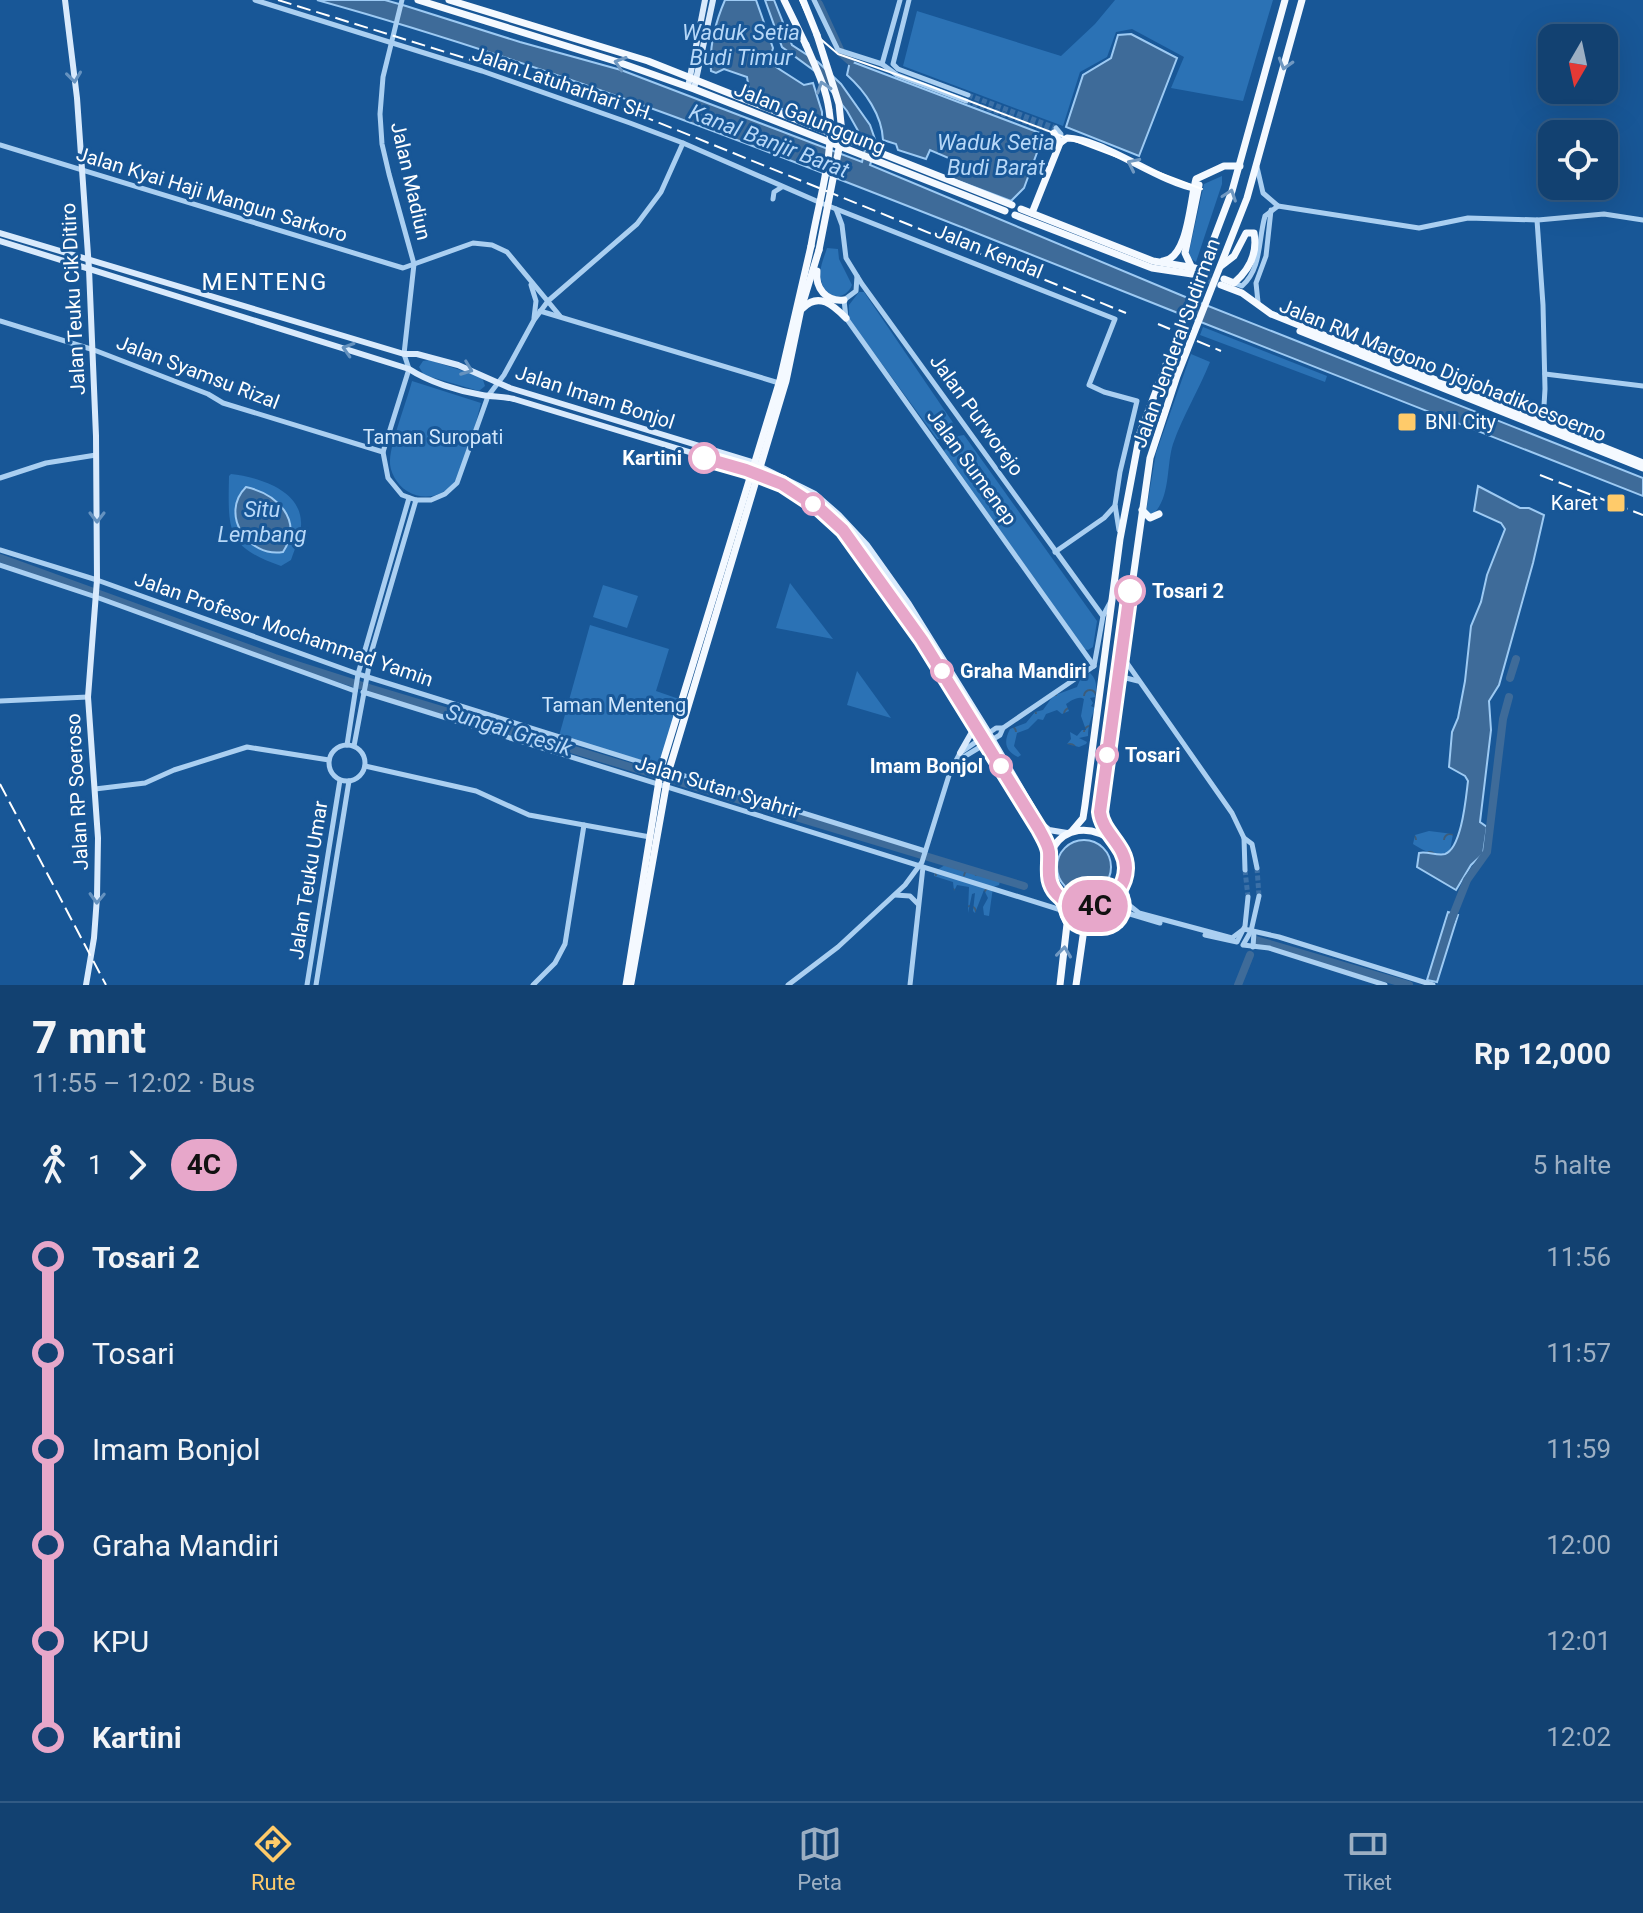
<!DOCTYPE html>
<html lang="id">
<meta charset="utf-8">
<style>
:root{--surface:#124171;--page:#1f4c79;--text:#f1f3f6;--muted:#9cafc3;--line:#315a84;--accent:#ffcb6a}
body{margin:0;font-family:Roboto,sans-serif;background:var(--page);color:var(--text);height:100vh;display:flex;flex-direction:column;font-size:30px;white-space:nowrap}
*{box-sizing:border-box;margin:0}
p{font-size:26px;color:var(--muted)}
.icon{flex:none;width:44px;height:44px;fill:none;stroke:currentColor;stroke-width:2;stroke-linecap:round;stroke-linejoin:round}
.map{position:relative;height:985px;overflow:hidden}
.side{display:flex;flex-direction:column;background:var(--surface);flex:1}
.side>*{flex:none}
.badge{padding:0 16px;border-radius:26px;font-size:28px;line-height:52px}
.needle{width:52px;rotate:189deg}
.buttons{position:absolute;left:1538px;top:24px;display:grid;gap:16px}
.buttons a{display:grid;place-items:center;width:80px;height:80px;border-radius:16px;background:var(--surface);box-shadow:0 8px 32px #0002,0 0 0 2px var(--line);font-size:40px}
.map>.badge{position:absolute;translate:-50% -50%;box-shadow:0 0 0 4px #fff}
.legs{display:flex;align-items:center;gap:12px;height:88px;padding:0 32px;font-size:26px}
.legs p{margin-inline-start:auto}
.overview{display:flex;align-items:center;justify-content:space-between;height:136px;padding:0 32px}
h1{font-size:44px;font-weight:800;line-height:60px}
ul{padding:0 32px;list-style:none}
li{display:flex;align-items:center;gap:28px;height:96px;font-size:30px}
li i{display:grid;place-items:center;width:12px;height:100%;margin:0 10px;background:currentColor}
li i::after{content:'';width:20px;height:20px;margin:-10px;border:6px solid;border-radius:50%;background:var(--surface)}
li p{margin-inline-start:auto}
li:first-child i{background:linear-gradient(#0000 50%,currentColor 0)}
li:last-child i{background:linear-gradient(currentColor 50%,#0000 0)}
.tabs{display:flex;justify-content:space-around;align-items:center;height:112px;border-top:2px solid var(--line);background:var(--surface);font-size:22px;color:var(--muted)}
.tabs a{display:grid;justify-items:center;gap:4px}
.tabs .active{color:var(--accent)}
.map>svg:first-child{display:block}
.green{fill:#2b72b5;fill-rule:evenodd}
.forest{fill:url(#forest-crowns)}
.water{fill:#3e6b99;stroke:#9dcaf3;stroke-width:2}
.lines{fill:none;stroke-linecap:round;stroke-linejoin:round}
.river{stroke:#3e6b99;stroke-width:8}
.tertiary-tunnel{stroke:#3b70a7;stroke-width:5;stroke-dasharray:5 2.5;stroke-linecap:butt}
.primary-tunnel{stroke:#3b70a7;stroke-width:7;stroke-dasharray:7 3.5;stroke-linecap:butt}
.tertiary{stroke:#aacff1;stroke-width:5}
.secondary{stroke:#d9eafc;stroke-width:6}
.primary{stroke:#f4f9ff;stroke-width:7}
.tram{stroke:#fff;stroke-width:2}
.rail{stroke:#fff;stroke-width:2;stroke-dasharray:14 6;stroke-linecap:butt}
.primary-bridge{stroke:#f4f9ff;stroke-width:7}
.oneway{stroke:#7098c1}
.oneway2{stroke:#6592bf}
.line-1-casing{stroke:#fff;stroke-width:18}
.line-1{stroke:#e7a7ca;stroke-width:12}
.poi-dot{fill:#ffcb6a;stroke:#185797;stroke-width:3}
.stop-1-dot{fill:#fff;stroke:#e7a7ca;stroke-width:4}
.labels{text-anchor:middle;dominant-baseline:central;stroke-width:6;stroke-linejoin:round;paint-order:stroke}
.street-label{font-size:20px;fill:#fff;stroke:#185797}
.poi-label{font-size:20px;fill:#fff;stroke:#185797;text-anchor:start}
.park-label{font-size:20px;fill:#d1e7fc;stroke:#185797}
.stop-label{font-size:20px;font-weight:bold;fill:#fff;stroke:#185797;text-anchor:start}
.water-label{font-size:22px;font-style:italic;fill:#b7d8f8;stroke:#185797}
.quarter-label{font-size:24px;letter-spacing:2px;fill:#fff;stroke:#185797}
</style>
<div class="map">
<svg width="1643" height="985" viewBox="0 0 1643 985">
<defs>
<pattern id="forest-crowns" width="20" height="18" patternUnits="userSpaceOnUse" patternTransform="scale(2)"><rect width="20" height="18" fill="#2b72b5"/><path d="M2 6a3 3 0 1 1 6 0M12 15a3 3 0 1 1 6 0" fill="none" stroke="#3d5d7b"/></pattern>
</defs>
<rect width="100%" height="100%" fill="#185797"/>
<g class="green">
<path d="M1115 0H1273L1243 101 1171 88 1184 57 1132 29 1116 32 1107 57 1080 72 1063 126 903 66 917 11 1061 56 1095 24Z"/>
<path d="M1222 176V184L1196 262 1190 258 1189 252 1204 184Z"/>
<path d="M827 248 838 249 839 259 852 285C845 302 825 299 821 280 818 270 824 258 827 248Z"/>
<path d="M859 292H864L956 427 941 439H937L849 319V305Z"/>
<path d="M1203 327 1327 376 1325 382 1200 335Z"/>
<path d="M1191 354 1210 362C1199 390 1183 415 1173 444 1166 466 1171 499 1152 515L1146 512 1156 453Z"/>
<path d="M429 360 482 377 485 386 479 391 424 375 419 367 423 361Z"/>
<path d="M412 381 481 403C476 421 466 468 457 480 445 496 424 502 407 491 397 485 389 471 390 460 391 441 407 401 412 381Z"/>
<path d="M964 435 1097 621 1093 647 1088 650 1084 649 944 451 958 436Z"/>
<path d="M231 474C257 477 300 489 301 522 302 533 295 548 291 560L281 566C226 547 228 530 229 476ZM243 488 288 514C293 528 294 547 278 553L234 512Z"/>
<path d="M790 583 833 639 776 628Z"/>
<path d="M603 585 638 596 627 628 593 617Z"/>
<path d="M590 625 669 649 656 691 679 699 661 766 559 736Z"/>
<path d="M857 671 891 718 847 705Z"/>
</g>
<g class="forest">
<path d="M1090 673C1097 680 1097 686 1095 697L1090 698 1093 703 1091 706 1095 708C1091 717 1088 727 1088 736L1079 738 1087 742 1086 744 1079 747 1067 744 1071 739 1070 732 1077 736 1082 730H1086L1081 716 1084 699C1079 695 1070 701 1066 704L1069 711 1062 714 1057 710 1046 714 1043 720 1038 719 1028 729 1017 733 1014 746 1021 755 1018 757C1004 750 1004 741 1010 729L1026 723 1035 712 1043 710 1053 696 1077 687 1080 680Z"/>
<path d="M1429 831 1453 834 1450 850C1438 859 1424 851 1413 844L1415 835Z"/>
<path d="M945 865 990 876 1000 881 999 885 993 887 989 916 984 915 983 907 988 898 984 890 975 913 973 911 975 893 972 894 968 913 969 887 957 885 954 891 953 882 934 876V872Z"/>
</g>
<g class="water">
<path d="M317 0H385L406 6 520 42 621 70 862 162 866 145 847 111 816 72 782 47 765 0H774L792 45 818 62 841 84 870 125 877 145 870 165 1183 296 1643 478V496C1438 415 1232 335 1027 253 794 161 559 67 317 0Z"/>
<path d="M725 0H756L773 48 770 58 776 67 804 85 813 83 822 112V125L750 96 747 77 724 69 716 73 711 71C709 46 715 23 725 0Z"/>
<path d="M1131 34 1177 58 1139 156 1066 127 1083 75 1111 58 1118 35Z"/>
<path d="M850 61 1040 133 1042 139 1024 188 1011 201 953 179 958 162 930 150 926 159 898 150 896 144 883 140C882 115 865 91 847 75Z"/>
<path d="M1478 486 1520 508H1529L1544 515 1533 563 1499 685 1489 701 1491 730 1480 822 1487 827 1483 854 1471 865 1456 890 1417 867 1419 853C1427 851 1437 856 1445 854 1462 848 1466 796 1468 781L1465 776 1449 767 1452 732 1458 718 1465 681 1471 626 1481 602 1487 575 1505 529 1501 523 1474 511Z"/>
<path d="M246 487C277 494 304 520 283 552 248 558 219 514 246 487Z"/>
<circle cx="1084" cy="867" r="27"/>
<path d="M1448 912 1458 915 1437 982 1427 980Z"/>
</g>
<g class="lines">
<g class="river">
<path d="M819 4 842 54 850 61"/>
<path d="M0 558 275 658 369 688 1024 886"/>
<path d="M1510 678 1516 659"/>
<path d="M1450 923 1467 880 1487 852 1503 719 1509 697"/>
<path d="M1256 940 1409 985"/>
<path d="M1238 985 1250 955"/>
</g>
<g class="tertiary-tunnel">
<path d="M968 95 1056 128"/>
<path d="M966 101 1054 132"/>
<path d="M1257 868 1259 896"/>
<path d="M1245 870 1248 897"/>
</g>
<g class="primary-tunnel">
<path d="M1195 268 1219 277"/>
<path d="M1197 276 1221 285"/>
</g>
<g class="tertiary">
<path d="M255 0 482 71 630 123 683 143 821 203 1115 319 1089 385 1104 392 1137 401 1120 472 1115 505 1119 530"/>
<path d="M402 0 383 77 380 114 382 144 389 174 414 264 404 354 409 369 383 452 388 478 402 495 416 500H431L445 494 457 483 488 396 504 375 534 320 548 301 637 224 661 192 683 143"/>
<path d="M814 0 838 50 882 64 897 75 966 101"/>
<path d="M909 0 893 64 898 69 968 95"/>
<path d="M882 64 900 0"/>
<path d="M1056 128 1061 134 1060 141"/>
<path d="M0 145 403 268 473 243 492 245 507 252 560 316"/>
<path d="M1257 167 1263 193 1278 206 1419 228 1468 218 1538 220 1604 214 1643 220"/>
<path d="M773 199 774 192 782 187"/>
<path d="M836 209 842 225 846 258 862 284 1102 615"/>
<path d="M1537 220 1543 305 1545 389 1543 423"/>
<path d="M857 276 856 291 844 300 846 318 1094 666"/>
<path d="M1234 283 1242 286C1262 268 1258 240 1265 216L1278 206"/>
<path d="M531 285 536 301 534 318"/>
<path d="M1258 302 1256 283 1266 256 1271 210"/>
<path d="M540 311 779 383"/>
<path d="M0 321 94 350 208 394 223 403 383 452"/>
<path d="M1545 374 1643 386"/>
<path d="M0 478 46 463 96 455"/>
<path d="M0 550 97 580 358 674 925 851"/>
<path d="M1055 552 1104 518 1115 506"/>
<path d="M0 565 96 597 355 691"/>
<path d="M1122 656 1232 813 1244 838 1252 844 1257 868"/>
<path d="M1119 689 1126 678 1138 681"/>
<path d="M363 692 1061 910"/>
<path d="M0 701 88 697"/>
<circle cx="347" cy="763" r="18"/>
<path d="M347 745 358 674 409 498"/>
<path d="M354 746 372 650 416 500"/>
<path d="M957 761 1000 735 1003 728"/>
<path d="M365 766 476 791 529 815 650 837"/>
<path d="M95 789 145 783 174 770 247 747 329 760"/>
<path d="M1104 820 1108 782"/>
<path d="M1244 838 1245 870"/>
<path d="M1124 880 1129 905 1139 913 1232 938 1244 929 1279 937 1433 985"/>
<path d="M895 895 910 896 918 904"/>
<path d="M1259 896 1251 931 1243 945 1269 948 1385 985"/>
<path d="M1086 930 1093 919 1110 908 1160 923"/>
<path d="M1205 935 1237 942 1245 926 1248 897"/>
<path d="M1253 947 1254 932"/>
<path d="M307 985 340 780"/>
<path d="M316 985 349 781"/>
<path d="M533 985 555 963 565 944 584 825"/>
<path d="M788 985 838 947 905 885 922 862 950 772 960 753 996 728H1003L1094 666 1103 616 1111 601"/>
<path d="M910 985 923 867"/>
</g>
<g class="secondary">
<path d="M65 0 77 98 89 269 96 436 97 580 88 697 98 838 97 897 94 938 86 985"/>
<path d="M688 87 705 0"/>
<path d="M694 89 713 0"/>
<path d="M0 233 404 354H417L458 365 510 388 749 461 815 494 839 515 867 545 909 604 986 728 1042 824 1049 830 1067 833"/>
<path d="M0 241 409 369C429 382 458 391 482 395 493 397 503 396 514 399L752 471 782 484 820 509 857 547 909 620 992 750 1046 841 1049 855"/>
<path d="M960 753 976 725"/>
</g>
<g class="primary">
<path d="M418 0 618 62 694 89 1005 211"/>
<path d="M449 0 648 61 1012 205"/>
<path d="M784 0 806 45"/>
<path d="M803 0 817 35"/>
<path d="M1054 133 1060 143"/>
<path d="M1021 209 1153 261 1195 268"/>
<path d="M1032 213 1060 143 1067 138C1104 139 1157 182 1198 189"/>
<path d="M1015 215 1152 268 1192 274"/>
<path d="M1163 261C1188 259 1190 200 1196 179L1224 166H1240"/>
<path d="M1191 266 1185 253 1199 185"/>
<path d="M1221 266 1234 256 1246 233H1254C1258 254 1249 270 1234 283L1224 279"/>
<path d="M817 271C815 288 826 302 844 300"/>
<path d="M1221 285 1242 293 1271 314 1643 463"/>
<path d="M803 308C819 292 833 305 846 318"/>
<path d="M1300 331 1643 468"/>
<path d="M1142 510 1150 518 1159 514"/>
<path d="M1072 831 1083 818 1085 805 1120 539 1140 433 1232 191 1285 0"/>
<path d="M1116 843C1060 800 1021 877 1069 903 1080 909 1093 909 1105 903 1118 896 1125 882 1125 867 1126 845 1102 833 1100 812L1150 458 1177 376 1247 198 1302 0"/>
<path d="M1055 894 1067 924 1060 985"/>
<path d="M631 983 669 770 786 381 801 309 819 250"/>
<path d="M626 985 661 768 780 380 811 246"/>
<path d="M1076 985 1085 922 1101 906"/>
</g>
<path class="tram" d="M800 0 816 35 838 54 924 84 1202 189"/>
<g class="rail">
<path d="M278 0 613 104 981 254"/>
<path d="M989 257 1126 313"/>
<path d="M1158 324 1170 329"/>
<path d="M1197 341 1221 351"/>
<path d="M1540 475 1643 515"/>
<path d="M0 784 106 985"/>
</g>
<g class="primary-bridge">
<path d="M817 35 839 104 842 133 819 250"/>
<path d="M806 45C815 66 826 87 829 110 836 147 817 208 811 246"/>
</g>
</g>
<defs><path id="oneway-chevron" d="M-2-3.5L2.5 0L-2 3.5" fill="none" stroke-width="1.6" stroke-linecap="round" stroke-linejoin="round" transform="scale(2)"/></defs>
<g class="oneway">
<use href="#oneway-chevron" transform="translate(620 63) rotate(-162)"/>
<use href="#oneway-chevron" transform="translate(1285 64) rotate(106)"/>
<use href="#oneway-chevron" transform="translate(823 87) rotate(-109)"/>
<use href="#oneway-chevron" transform="translate(1133 164) rotate(-154)"/>
<use href="#oneway-chevron" transform="translate(1230 195) rotate(-71)"/>
<use href="#oneway-chevron" transform="translate(1064 952) rotate(-83)"/>
</g>
<g class="oneway2">
<use href="#oneway-chevron" transform="translate(74 77) rotate(83)"/>
<use href="#oneway-chevron" transform="translate(348 349) rotate(-163)"/>
<use href="#oneway-chevron" transform="translate(467 369) rotate(21)"/>
<use href="#oneway-chevron" transform="translate(97 517) rotate(90)"/>
<use href="#oneway-chevron" transform="translate(97 898) rotate(92)"/>
</g>
<g class="lines">
<defs>
<path id="line-1" d="M704 458 746 470 782 484 820 509 843 530 922 640 1039 829C1043 837 1048 844 1049 852 1050 868 1045 881 1057 894 1082 921 1125 903 1126 868 1126 845 1102 833 1100 812L1130 591"/>
</defs>
<use href="#line-1" class="line-1-casing"/>
<use href="#line-1" class="line-1"/>
</g>
<g class="poi-dot">
<rect x="1397" y="412" width="20" height="20" rx="4"/>
<rect x="1606" y="493" width="20" height="20" rx="4"/>
</g>
<g class="stop-1-dot">
<circle cx="704" cy="458" r="14"/>
<circle cx="813" cy="504" r="10"/>
<circle cx="1130" cy="591" r="14"/>
<circle cx="942" cy="671" r="10"/>
<circle cx="1107" cy="755" r="10"/>
<circle cx="1001" cy="766" r="10"/>
</g>
<g class="labels">
<g class="street-label">
<text transform="translate(561 83) rotate(19)">Jalan Latuharhari SH</text>
<text transform="translate(810 118) rotate(22)">Jalan Galunggung</text>
<text transform="translate(411 181) rotate(77)">Jalan Madiun</text>
<text transform="translate(212 194) rotate(17)">Jalan Kyai Haji Mangun Sarkoro</text>
<text transform="translate(989 251) rotate(22)">Jalan Kendal</text>
<text transform="translate(73 299) rotate(-93)">Jalan Teuku Cik Ditiro</text>
<text transform="translate(1176 343) rotate(-70)">Jalan Jenderal Sudirman</text>
<text transform="translate(1443 370) rotate(22)">Jalan RM Margono Djojohadikoesoemo</text>
<text transform="translate(198 372) rotate(21)">Jalan Syamsu Rizal</text>
<text transform="translate(595 397) rotate(18)">Jalan Imam Bonjol</text>
<text transform="translate(977 415) rotate(54)">Jalan Purworejo</text>
<text transform="translate(972 467) rotate(54)">Jalan Sumenep</text>
<text transform="translate(284 629) rotate(19)">Jalan Profesor Mochammad Yamin</text>
<text transform="translate(718 787) rotate(17)">Jalan Sutan Syahrir</text>
<text transform="translate(77 792) rotate(-93)">Jalan RP Soeroso</text>
<text transform="translate(308 880) rotate(-81)">Jalan Teuku Umar</text>
</g>
<g class="poi-label">
<text x="1425" y="422">BNI City</text>
<text x="1598" y="503" text-anchor="end">Karet</text>
</g>
<g class="park-label">
<text x="433" y="437">Taman Suropati</text>
<text x="614" y="705">Taman Menteng</text>
</g>
<g class="stop-label">
<text x="682" y="458" text-anchor="end">Kartini</text>
<text x="1152" y="591">Tosari 2</text>
<text x="960" y="671">Graha Mandiri</text>
<text x="1125" y="755">Tosari</text>
<text x="983" y="766" text-anchor="end">Imam Bonjol</text>
</g>
<g class="water-label">
<text x="741" y="32">Waduk Setia<tspan x="741" dy="25">Budi Timur</tspan></text>
<text transform="translate(769 141) rotate(21)">Kanal Banjir Barat</text>
<text x="996" y="142">Waduk Setia<tspan x="996" dy="25">Budi Barat</tspan></text>
<text x="262" y="509">Situ<tspan x="262" dy="25">Lembang</tspan></text>
<text transform="translate(509 730) rotate(17)">Sungai Gresik</text>
</g>
<g class="quarter-label">
<text x="265" y="282">MENTENG</text>
</g>
</g>
</svg>
<div class="buttons">
<a><svg class="needle" viewBox="-14 -14 28 28"><path d="M0-13l5 13h-10z" fill="#e53935"/><path d="M0 13l5-13h-10z" fill="#9cafc3"/></svg></a>
<a><svg class="icon" aria-label="locate" viewBox="0 0 24 24"><circle cx="12" cy="12" r="6"/><path d="M12 2v4M12 18v4M2 12h4M18 12h4"/></svg></a>
</div>
<b class="badge" style="left:1095px;top:906px;background:#e7a7ca;color:#111">4C</b>
</div>
<section class="side">
<div class="overview"><div><h1>7 mnt</h1><p>11:55 – 12:02 · Bus</p></div><b>Rp 12,000</b></div>
<div class="legs"><svg class="icon" aria-label="walk" viewBox="0 0 24 24"><circle cx="13" cy="4" r="2"/><path d="M13 8l-2 6 4 7M11 14l-3 7M7 12l3-4h3l4 4"/></svg>1<svg class="icon" aria-label="forward" viewBox="0 0 24 24"><path d="M9 5l7 7-7 7"/></svg><b class="badge" style="background:#e7a7ca;color:#111">4C</b><p>5 halte</p></div>
<ul>
<li><i style="color:#e7a7ca"></i><b>Tosari 2</b><p>11:56</p></li>
<li><i style="color:#e7a7ca"></i><span>Tosari</span><p>11:57</p></li>
<li><i style="color:#e7a7ca"></i><span>Imam Bonjol</span><p>11:59</p></li>
<li><i style="color:#e7a7ca"></i><span>Graha Mandiri</span><p>12:00</p></li>
<li><i style="color:#e7a7ca"></i><span>KPU</span><p>12:01</p></li>
<li><i style="color:#e7a7ca"></i><b>Kartini</b><p>12:02</p></li>
</ul>
</section>
<nav class="tabs">
<a class="active"><svg class="icon" aria-label="directions" viewBox="0 0 24 24"><path d="M12 3l9 9-9 9-9-9zM9 14v-3h6M13 9l2 2-2 2"/></svg>Rute</a>
<a><svg class="icon" aria-label="map" viewBox="0 0 24 24"><path d="M3 6l6-2 6 2 6-2v14l-6 2-6-2-6 2zM9 4v14M15 6v14"/></svg>Peta</a>
<a><svg class="icon" aria-label="tickets" viewBox="0 0 24 24"><path d="M3 7h18v10H3zM15 7v10"/></svg>Tiket</a>
</nav>
